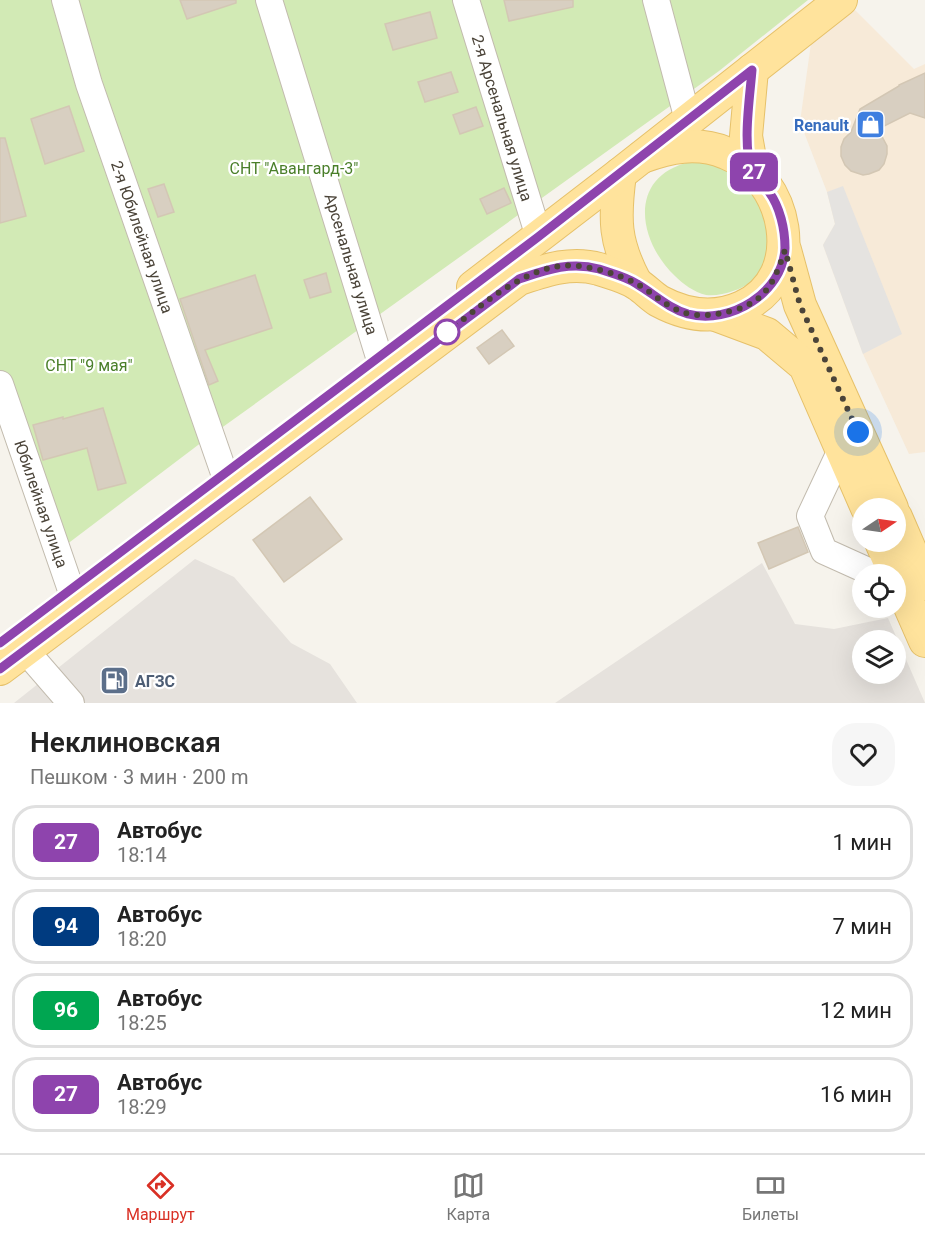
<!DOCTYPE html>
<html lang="ru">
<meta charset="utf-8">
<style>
:root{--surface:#fff;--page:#f6f6f6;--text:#222;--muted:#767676;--line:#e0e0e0;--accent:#d93025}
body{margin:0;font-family:Roboto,sans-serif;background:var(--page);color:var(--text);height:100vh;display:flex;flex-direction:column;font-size:22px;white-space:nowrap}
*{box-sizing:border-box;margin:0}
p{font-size:20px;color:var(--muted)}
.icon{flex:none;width:33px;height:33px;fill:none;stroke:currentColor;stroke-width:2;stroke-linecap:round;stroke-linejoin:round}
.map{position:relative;height:703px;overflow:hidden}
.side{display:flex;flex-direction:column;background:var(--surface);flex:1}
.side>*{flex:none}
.badge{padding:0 12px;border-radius:9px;font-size:21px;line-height:39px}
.needle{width:39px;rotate:77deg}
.buttons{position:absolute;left:852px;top:498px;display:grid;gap:12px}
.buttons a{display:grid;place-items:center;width:54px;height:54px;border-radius:50%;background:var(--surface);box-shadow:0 6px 24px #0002;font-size:30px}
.you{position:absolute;width:30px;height:30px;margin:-15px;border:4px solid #fff;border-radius:50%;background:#1a73e8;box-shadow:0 0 0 9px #1a73e833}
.map>.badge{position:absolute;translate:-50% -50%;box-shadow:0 0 0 3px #fff}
.round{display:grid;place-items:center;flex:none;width:63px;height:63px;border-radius:24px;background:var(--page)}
.overview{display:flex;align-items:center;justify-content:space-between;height:102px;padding:0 30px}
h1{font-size:28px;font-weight:600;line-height:45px}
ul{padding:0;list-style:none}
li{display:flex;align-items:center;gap:18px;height:75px;margin:0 12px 9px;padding:0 18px;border:3px solid var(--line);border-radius:24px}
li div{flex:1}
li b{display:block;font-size:22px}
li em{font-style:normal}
li .badge{min-width:66px;font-weight:700;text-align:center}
.tabs{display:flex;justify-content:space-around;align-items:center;height:84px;border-top:2px solid var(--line);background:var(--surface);font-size:16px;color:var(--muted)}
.tabs a{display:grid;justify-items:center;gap:3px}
.tabs .active{color:var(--accent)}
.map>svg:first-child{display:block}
.commercial{fill:#f7ead8}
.industrial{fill:#e6e2dd;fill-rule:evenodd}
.green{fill:#d2eab5}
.parking{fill:#e5e3e0}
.building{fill:#d8cfc1;stroke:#d3c7b4;stroke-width:1.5}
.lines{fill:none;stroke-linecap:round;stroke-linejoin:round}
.minor-casing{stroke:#c2bbae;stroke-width:28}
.major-casing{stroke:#e6c16a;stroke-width:34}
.minor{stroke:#fff;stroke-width:26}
.major{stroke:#ffe39c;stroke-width:32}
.line-casing{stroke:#fff;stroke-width:14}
.line{stroke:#8e44ad;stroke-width:9}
.walk{stroke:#4b4439;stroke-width:6;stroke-dasharray:0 10.8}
.stop-dot{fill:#fff;stroke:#8e44ad;stroke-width:3}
.labels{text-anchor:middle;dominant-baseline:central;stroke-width:4.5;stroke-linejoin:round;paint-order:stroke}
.street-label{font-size:16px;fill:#4b4439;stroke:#fff}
.shop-label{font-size:16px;font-weight:bold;fill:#366cbe;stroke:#fff;text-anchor:end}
.park-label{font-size:16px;fill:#4a7f2a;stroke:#fff}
.service-label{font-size:16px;font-weight:bold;fill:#4e5e75;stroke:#fff;text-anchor:start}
</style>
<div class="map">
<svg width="925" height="703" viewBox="0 0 925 703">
<rect width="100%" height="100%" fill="#f6f3ec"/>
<path class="commercial" d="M855 10 914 69 925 64V452L909 454 863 354 823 245 835 224 827 192 800 122 812 36Z"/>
<g class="industrial">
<path d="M195 559 234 577 291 643 330 664 357 703H14Z"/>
<path d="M762 563 795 624 834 629 888 618 925 703H555ZM862 640H896V674H862Z"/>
</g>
<g class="green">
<path d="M0 0H808L719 71 206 439 62 548 0 403Z"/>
<path d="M690 162C709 161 727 167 741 179 761 195 775 237 767 262 762 276 747 287 733 291 725 294 715 296 706 295 694 292 683 284 675 276 637 240 628 176 690 162Z"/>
</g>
<path class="parking" d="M843 186 902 334 863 354 823 245 835 224 827 192Z"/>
<g class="building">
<path d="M180 0H236V3L187 19Z"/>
<path d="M504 0H573V7L509 21Z"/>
<path d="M430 12 437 38 393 50 385 24Z"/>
<path d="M451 72 458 92 425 102 418 82Z"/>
<path d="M925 73V118L910 113 878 129 887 146V154L884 164 879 170 869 174 863 175 851 171 845 165 841 156V147L844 139 851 132 860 109 899 86V85Z"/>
<path d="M69 106 84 151 45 164 31 119Z"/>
<path d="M476 107 483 126 460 134 453 115Z"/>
<path d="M0 138H5L26 216 0 223Z"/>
<path d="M164 184 174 212 158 217 148 189Z"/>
<path d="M504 188 511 203 487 214 480 199Z"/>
<path d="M326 273 331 292 310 298 304 280Z"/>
<path d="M255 275 272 328 205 350 218 381 209 385 180 299Z"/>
<path d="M502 330 514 346 489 364 477 348Z"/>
<path d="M103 408 126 483 98 490 87 448 43 460 33 425 63 417V419Z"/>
<path d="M310 497 342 539 284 582 253 540Z"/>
<path d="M798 527 808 552 769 569 758 543Z"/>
</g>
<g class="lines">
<defs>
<g id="minor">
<path d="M65 0 89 84 224 473"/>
<path d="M269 0 379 357"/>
<path d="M466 0 539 237"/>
<path d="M656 0 688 120"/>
<path d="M0 384 71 590"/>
<path d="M841 450 810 516 824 551 875 574"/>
<path d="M25 650 71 703"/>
</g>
<g id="major">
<path d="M752 170 746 136 752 70"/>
<path d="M620 174C614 219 614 242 636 283"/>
<path d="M785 250 800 305 892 508"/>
<path d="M473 287 620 174 841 0"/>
<path d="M716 315 767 334 805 366 867 508"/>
<path d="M896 517 925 584"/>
<path d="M881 542 895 574"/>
<path d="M896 575 925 641"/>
<path d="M0 669 519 279C546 270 571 261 599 269 611 273 627 277 637 284 645 289 651 296 659 301 685 315 713 320 742 307 809 277 788 177 726 153 697 141 669 147 642 157"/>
</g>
</defs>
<use href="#minor" class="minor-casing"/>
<use href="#major" class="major-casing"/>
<use href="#minor" class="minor"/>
<use href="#major" class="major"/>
</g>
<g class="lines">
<defs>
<path id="line" d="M0 643 538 237 752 70C750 96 742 147 752 170 756 178 764 185 769 192 780 207 785 229 785 248 783 293 730 325 688 314 668 308 654 294 637 284 627 277 611 273 599 269 570 261 546 270 519 279L0 669"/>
</defs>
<use href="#line" class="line-casing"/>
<use href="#line" class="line"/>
<path class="walk" d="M447 332C480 307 518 272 560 266 582 263 616 273 635 283 653 292 668 310 690 314 706 317 720 314 735 310 768 300 775 279 785 250L800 305 858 432"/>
</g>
<defs>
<symbol id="shop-square" viewBox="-11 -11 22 22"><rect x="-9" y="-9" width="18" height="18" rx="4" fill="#3f7fe0" stroke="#fff"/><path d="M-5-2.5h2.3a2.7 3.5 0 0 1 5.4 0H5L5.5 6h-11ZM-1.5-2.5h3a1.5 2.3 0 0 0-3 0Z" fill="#fff"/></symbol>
<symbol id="fuel-square" viewBox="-11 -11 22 22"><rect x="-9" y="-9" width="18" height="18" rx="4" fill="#5c6f8a" stroke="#fff"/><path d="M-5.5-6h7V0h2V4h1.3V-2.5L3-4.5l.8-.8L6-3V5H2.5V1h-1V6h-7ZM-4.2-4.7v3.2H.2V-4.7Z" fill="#fff"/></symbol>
</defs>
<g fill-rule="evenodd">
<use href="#shop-square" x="854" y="108" width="33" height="33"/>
<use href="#fuel-square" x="98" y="664" width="33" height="33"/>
</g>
<circle class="stop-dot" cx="447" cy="332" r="12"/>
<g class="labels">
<g class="street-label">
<text transform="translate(502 118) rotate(73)">2-я Арсенальная улица</text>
<text transform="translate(142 237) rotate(71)">2-я Юбилейная улица</text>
<text transform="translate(351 264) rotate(73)">Арсенальная улица</text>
<text transform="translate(41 504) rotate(71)">Юбилейная улица</text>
</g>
<g class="shop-label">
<text x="849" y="125">Renault</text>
</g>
<g class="park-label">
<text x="294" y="168">СНТ "Авангард-3"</text>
<text x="89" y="365">СНТ "9 мая"</text>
</g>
<g class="service-label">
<text x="135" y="681">АГЗС</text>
</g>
</g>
</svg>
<div class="buttons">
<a><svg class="needle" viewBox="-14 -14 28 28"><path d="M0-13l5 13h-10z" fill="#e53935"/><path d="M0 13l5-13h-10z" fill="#767676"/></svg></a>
<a><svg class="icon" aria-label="locate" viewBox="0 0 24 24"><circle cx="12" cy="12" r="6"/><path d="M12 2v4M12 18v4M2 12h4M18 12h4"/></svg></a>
<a><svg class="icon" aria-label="layers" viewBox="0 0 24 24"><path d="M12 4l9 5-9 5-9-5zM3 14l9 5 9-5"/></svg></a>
</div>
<div class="you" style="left:858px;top:432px"></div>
<b class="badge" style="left:754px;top:172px;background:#8e44ad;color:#fff">27</b>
</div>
<section class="side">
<div class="overview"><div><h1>Неклиновская</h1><p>Пешком · 3 мин · 200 m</p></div><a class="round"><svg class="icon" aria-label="heart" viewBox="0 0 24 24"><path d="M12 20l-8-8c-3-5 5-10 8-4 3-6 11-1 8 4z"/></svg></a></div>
<ul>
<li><span class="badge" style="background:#8e44ad;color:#fff">27</span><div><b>Автобус</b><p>18:14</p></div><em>1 мин</em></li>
<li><span class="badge" style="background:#003b80;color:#fff">94</span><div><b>Автобус</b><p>18:20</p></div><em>7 мин</em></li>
<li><span class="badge" style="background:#00a651;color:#fff">96</span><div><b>Автобус</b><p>18:25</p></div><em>12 мин</em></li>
<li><span class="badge" style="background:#8e44ad;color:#fff">27</span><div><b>Автобус</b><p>18:29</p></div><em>16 мин</em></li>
</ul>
</section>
<nav class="tabs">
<a class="active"><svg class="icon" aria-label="directions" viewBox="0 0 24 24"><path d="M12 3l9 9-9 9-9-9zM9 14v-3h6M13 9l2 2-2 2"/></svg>Маршрут</a>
<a><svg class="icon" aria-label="map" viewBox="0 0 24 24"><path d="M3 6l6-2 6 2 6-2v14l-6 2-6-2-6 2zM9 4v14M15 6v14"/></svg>Карта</a>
<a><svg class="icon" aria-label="tickets" viewBox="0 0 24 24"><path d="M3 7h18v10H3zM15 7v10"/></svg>Билеты</a>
</nav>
